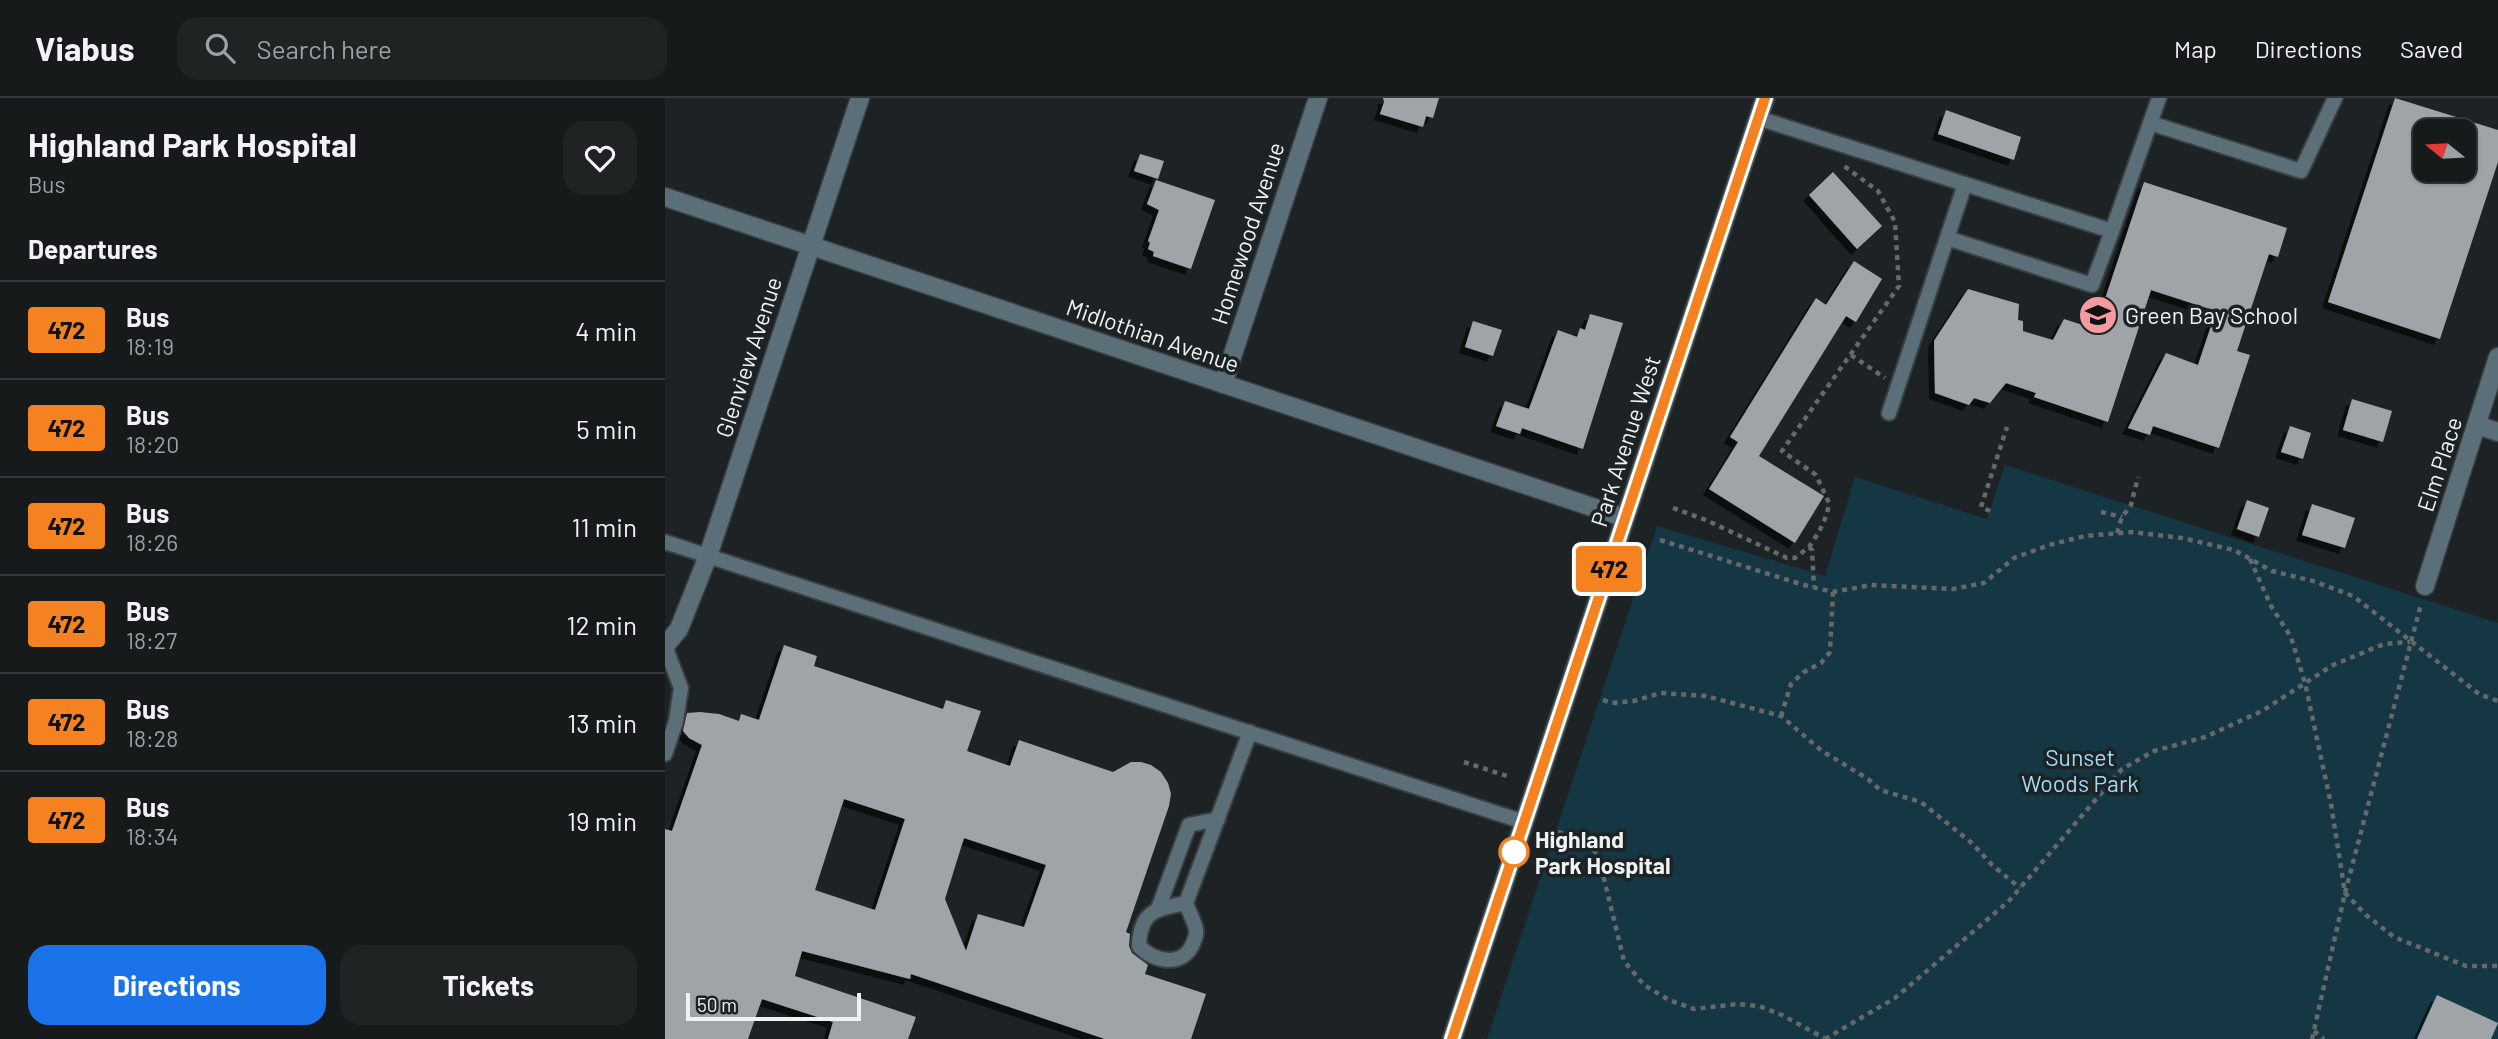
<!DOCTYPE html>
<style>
:root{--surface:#161a1b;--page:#1f2324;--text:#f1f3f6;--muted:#9ea1a3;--line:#35383a;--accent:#1a73e8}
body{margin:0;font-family:Barlow,sans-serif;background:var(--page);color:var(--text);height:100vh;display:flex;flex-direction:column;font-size:26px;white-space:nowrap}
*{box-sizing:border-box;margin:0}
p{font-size:23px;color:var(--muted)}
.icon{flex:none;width:38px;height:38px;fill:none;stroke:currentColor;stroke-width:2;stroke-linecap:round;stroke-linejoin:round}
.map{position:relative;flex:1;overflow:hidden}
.sheet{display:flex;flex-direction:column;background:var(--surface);width:665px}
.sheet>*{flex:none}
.badge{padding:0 14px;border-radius:5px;font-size:24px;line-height:46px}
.needle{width:46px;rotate:288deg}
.fabs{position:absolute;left:1748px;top:21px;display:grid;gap:14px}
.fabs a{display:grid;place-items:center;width:63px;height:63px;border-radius:14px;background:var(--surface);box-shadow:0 2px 5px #0004,0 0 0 2px var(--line);font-size:35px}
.scale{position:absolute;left:21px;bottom:18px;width:175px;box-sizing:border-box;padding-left:7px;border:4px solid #eef2f3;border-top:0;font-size:19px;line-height:24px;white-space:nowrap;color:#eef2f3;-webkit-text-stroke:5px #1d2224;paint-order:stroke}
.map>.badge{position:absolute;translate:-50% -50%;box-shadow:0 0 0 4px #fff}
h2{padding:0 28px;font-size:26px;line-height:63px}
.round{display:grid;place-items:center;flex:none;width:74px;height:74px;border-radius:21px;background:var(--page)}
.headline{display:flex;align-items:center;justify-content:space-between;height:119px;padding:0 28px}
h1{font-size:33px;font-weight:700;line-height:52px}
.action{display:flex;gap:14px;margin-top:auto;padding:14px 28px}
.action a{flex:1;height:80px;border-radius:21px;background:var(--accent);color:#fff;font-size:28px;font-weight:700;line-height:80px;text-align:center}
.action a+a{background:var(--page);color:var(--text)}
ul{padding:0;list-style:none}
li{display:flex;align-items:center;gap:21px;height:98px;padding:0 28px;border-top:2px solid var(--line)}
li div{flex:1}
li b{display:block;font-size:26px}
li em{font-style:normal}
li .badge{min-width:77px;font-weight:700;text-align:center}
header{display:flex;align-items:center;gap:42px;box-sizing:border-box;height:98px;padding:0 35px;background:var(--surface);border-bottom:2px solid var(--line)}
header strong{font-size:33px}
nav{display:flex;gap:38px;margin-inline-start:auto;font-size:24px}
.search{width:490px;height:63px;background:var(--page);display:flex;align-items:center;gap:18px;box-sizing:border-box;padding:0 24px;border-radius:21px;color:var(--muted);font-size:26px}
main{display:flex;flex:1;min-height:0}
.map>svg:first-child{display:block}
.green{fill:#153743}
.building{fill:#9ea4a7;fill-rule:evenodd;filter:url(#shadow)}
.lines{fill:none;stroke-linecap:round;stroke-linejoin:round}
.service-casing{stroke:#3a3f41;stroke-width:18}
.minor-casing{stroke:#3a3f41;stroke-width:21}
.tertiary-casing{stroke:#3a3f41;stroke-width:21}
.path{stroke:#65696b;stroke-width:4.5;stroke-dasharray:5 5;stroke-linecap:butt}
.service{stroke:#5b6f78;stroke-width:14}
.minor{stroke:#5b6f78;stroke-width:18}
.tertiary{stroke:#5b6f78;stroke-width:18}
.line-casing{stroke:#fff;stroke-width:16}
.line{stroke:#f58220;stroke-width:10}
.stop-dot{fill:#fff;stroke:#f58220;stroke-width:3.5}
.labels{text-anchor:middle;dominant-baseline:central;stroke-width:7;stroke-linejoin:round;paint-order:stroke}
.street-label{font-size:23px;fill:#eef2f3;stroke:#1d2224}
.poi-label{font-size:23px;fill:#eef2f3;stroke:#1d2224;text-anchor:start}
.park-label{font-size:23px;fill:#9ddef7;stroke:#1d2224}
.stop-label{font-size:23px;font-weight:bold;fill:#eef2f3;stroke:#1d2224;text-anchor:start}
</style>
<header>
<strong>Viabus</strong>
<div class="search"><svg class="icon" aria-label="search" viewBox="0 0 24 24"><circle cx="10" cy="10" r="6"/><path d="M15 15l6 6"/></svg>Search here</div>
<nav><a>Map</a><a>Directions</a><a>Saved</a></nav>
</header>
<main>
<section class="sheet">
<div class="headline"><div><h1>Highland Park Hospital</h1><p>Bus</p></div><a class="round"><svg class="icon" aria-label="heart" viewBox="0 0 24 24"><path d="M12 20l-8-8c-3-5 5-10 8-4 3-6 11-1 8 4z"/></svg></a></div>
<h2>Departures</h2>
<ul>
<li><span class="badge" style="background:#f58220;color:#111">472</span><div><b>Bus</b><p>18:19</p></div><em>4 min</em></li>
<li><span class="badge" style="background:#f58220;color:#111">472</span><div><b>Bus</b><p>18:20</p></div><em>5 min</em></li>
<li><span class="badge" style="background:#f58220;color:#111">472</span><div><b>Bus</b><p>18:26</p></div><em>11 min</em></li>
<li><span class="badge" style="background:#f58220;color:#111">472</span><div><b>Bus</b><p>18:27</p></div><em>12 min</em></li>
<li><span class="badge" style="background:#f58220;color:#111">472</span><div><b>Bus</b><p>18:28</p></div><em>13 min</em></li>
<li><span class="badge" style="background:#f58220;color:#111">472</span><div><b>Bus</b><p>18:34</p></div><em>19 min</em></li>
</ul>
<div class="action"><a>Directions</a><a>Tickets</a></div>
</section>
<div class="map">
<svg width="1833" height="941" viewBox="0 0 1833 941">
<defs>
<filter id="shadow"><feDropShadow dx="-6" dy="6" stdDeviation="0" flood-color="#0009"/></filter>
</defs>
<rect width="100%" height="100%" fill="#1d2224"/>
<path class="green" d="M1340 367 1833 525V941H822L992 428 1160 478 1190 379 1322 421Z"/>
<g class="building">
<path d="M718 0H774L768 20 761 18 758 29 715 16 719 4Z"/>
<path d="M1730 0 1833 32V64L1775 241 1663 204ZM1760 33H1799V72H1753L1760 49Z"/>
<path d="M1281 12 1356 39 1349 62 1273 36Z"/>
<path d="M475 56 499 63 493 81 469 73Z"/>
<path d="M1168 74 1217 128 1192 151 1144 97Z"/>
<path d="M491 82 550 102 526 171 488 158 489 154 483 151 485 145 483 143 494 112 482 106Z"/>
<path d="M1479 84 1622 130 1613 159 1604 156 1572 253 1585 257 1554 350 1488 328 1485 337 1463 330 1501 255 1533 267 1551 213 1486 192 1443 324 1369 299 1371 295 1341 285 1325 305 1309 300 1304 307 1270 295 1269 243 1303 191 1354 206 1353 222 1358 223V233L1388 242 1399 221 1430 231Z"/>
<path d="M1189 163 1217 181 1191 224 1181 218 1094 358 1159 398 1130 445 1044 391 1073 344 1065 339 1151 200 1161 207Z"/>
<path d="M925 216 958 225 918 351 857 330 855 336 831 328 840 303 864 311 893 232 912 239 915 230 920 232Z"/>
<path d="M808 223 837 232 828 258 800 249Z"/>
<path d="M1687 301 1727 313 1718 344 1678 332Z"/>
<path d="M1625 328 1646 335 1638 361 1616 354Z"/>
<path d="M1582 402 1604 410 1594 439 1572 431Z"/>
<path d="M1647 406 1690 420 1680 450 1637 437Z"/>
<path d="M119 547 152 558 149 568 278 611 281 602 316 613 302 653 345 668 354 642 448 674 466 664H476L486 667 496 674 503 685 506 696 504 708 461 834 465 836 464 848 467 855 483 867 480 876 541 896 526 941H440L246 876 245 881 137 853 130 878 251 919 243 941H163L168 924 97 901 83 941H0V731L7 733 37 647 24 640 18 633 22 615 35 614 54 616 74 623 76 616 94 622ZM179 701 240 721 210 812 150 792ZM299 740 381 767 359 829 313 816 301 853 280 801Z"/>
<path d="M1772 897 1833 925 1826 941H1752Z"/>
</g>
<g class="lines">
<defs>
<g id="service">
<path d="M1093 20 1447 133 1494 0"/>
<path d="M1485 25 1636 73 1670 0"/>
<path d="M1300 86 1282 140 1427 187 1447 133"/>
<path d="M1224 315 1282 140"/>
<path d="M0 444 859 724"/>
<path d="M0 656 11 623 16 590 0 548"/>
<path d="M521 805C524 814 530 824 531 832 532 836 530 840 529 843 520 870 489 865 474 848 475 813 491 811 521 805L585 634"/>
<path d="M493 811 524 727 553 721"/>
</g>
<g id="minor">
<path d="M0 99 960 420"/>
<path d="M558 286 653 0"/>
<path d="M1812 327 1833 334"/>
<path d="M1760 488 1833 259"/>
<path d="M0 548 14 531 43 458 195 0"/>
</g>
<path id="tertiary" d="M787 941 1100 0"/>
</defs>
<use href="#service" class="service-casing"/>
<use href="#minor" class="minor-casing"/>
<use href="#tertiary" class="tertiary-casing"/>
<g class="path">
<path d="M1186 257 1220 280"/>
<path d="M1008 410 1041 422 1122 460H1130L1144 449 1154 434 1162 416 1164 405 1151 377 1117 353 1234 188 1230 124 1213 93 1179 68"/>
<path d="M1325 413 1316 409 1342 329"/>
<path d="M1436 414 1457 419"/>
<path d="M1452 435 1457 419 1466 407 1473 379"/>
<path d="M995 442 1139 487 1168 494 1206 487 1288 491 1319 485 1349 460 1384 447 1420 438 1467 434 1517 440 1569 452 1607 473 1648 483 1688 498 1814 596 1833 603"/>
<path d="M1144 449 1147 452 1149 489"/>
<path d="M1585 461 1606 508 1626 539 1640 585 1666 706 1680 795 1701 817 1729 839 1801 868H1833"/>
<path d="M938 602 947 605 969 603 996 595 1041 598 1116 618 1157 653 1203 681 1215 692 1256 704 1308 746 1327 767 1355 790"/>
<path d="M1116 618 1126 586 1139 574 1156 565 1165 554 1168 494"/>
<path d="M799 664 845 679"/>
<path d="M893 734 914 741 933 756 959 863 979 887 1004 902 1029 911 1073 906 1094 908 1117 917 1159 940"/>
<path d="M1649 933 1659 941"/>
<path d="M1160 941 1230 900 1343 804 1457 671 1489 653 1540 639 1597 613 1668 567 1719 546 1745 544"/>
<path d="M1647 941 1680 795 1756 506"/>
</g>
<use href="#service" class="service"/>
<use href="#minor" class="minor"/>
<use href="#tertiary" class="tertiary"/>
</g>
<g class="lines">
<defs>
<path id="line" d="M787 941 1100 0"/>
</defs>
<use href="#line" class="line-casing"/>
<use href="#line" class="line"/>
</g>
<defs>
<symbol id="school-disc" viewBox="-11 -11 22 22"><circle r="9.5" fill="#f49aa1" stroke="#1d2224"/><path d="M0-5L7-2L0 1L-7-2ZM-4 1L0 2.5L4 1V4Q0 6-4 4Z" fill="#111"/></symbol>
</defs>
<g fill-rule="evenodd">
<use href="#school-disc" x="1411" y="195" width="44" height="44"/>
</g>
<circle class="stop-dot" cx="849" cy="754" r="14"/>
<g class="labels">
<g class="street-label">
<text transform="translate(582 135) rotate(-72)">Homewood Avenue</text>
<text transform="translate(488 237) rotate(19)">Midlothian Avenue</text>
<text transform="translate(83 259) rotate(-72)">Glenview Avenue</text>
<text transform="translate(960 343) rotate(-72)">Park Avenue West</text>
<text transform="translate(1774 366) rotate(-72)">Elm Place</text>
</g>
<g class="poi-label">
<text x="1460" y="217">Green Bay School</text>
</g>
<g class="park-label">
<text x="1415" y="659">Sunset<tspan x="1415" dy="26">Woods Park</tspan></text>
</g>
<g class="stop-label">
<text x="870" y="741">Highland<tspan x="870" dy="26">Park Hospital</tspan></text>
</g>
</g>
</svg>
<div class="fabs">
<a><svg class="needle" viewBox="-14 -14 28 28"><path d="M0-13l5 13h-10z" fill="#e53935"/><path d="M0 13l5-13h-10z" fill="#9ea1a3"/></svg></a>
</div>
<div class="scale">50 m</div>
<b class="badge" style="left:944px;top:471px;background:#f58220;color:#111">472</b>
</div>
</main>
